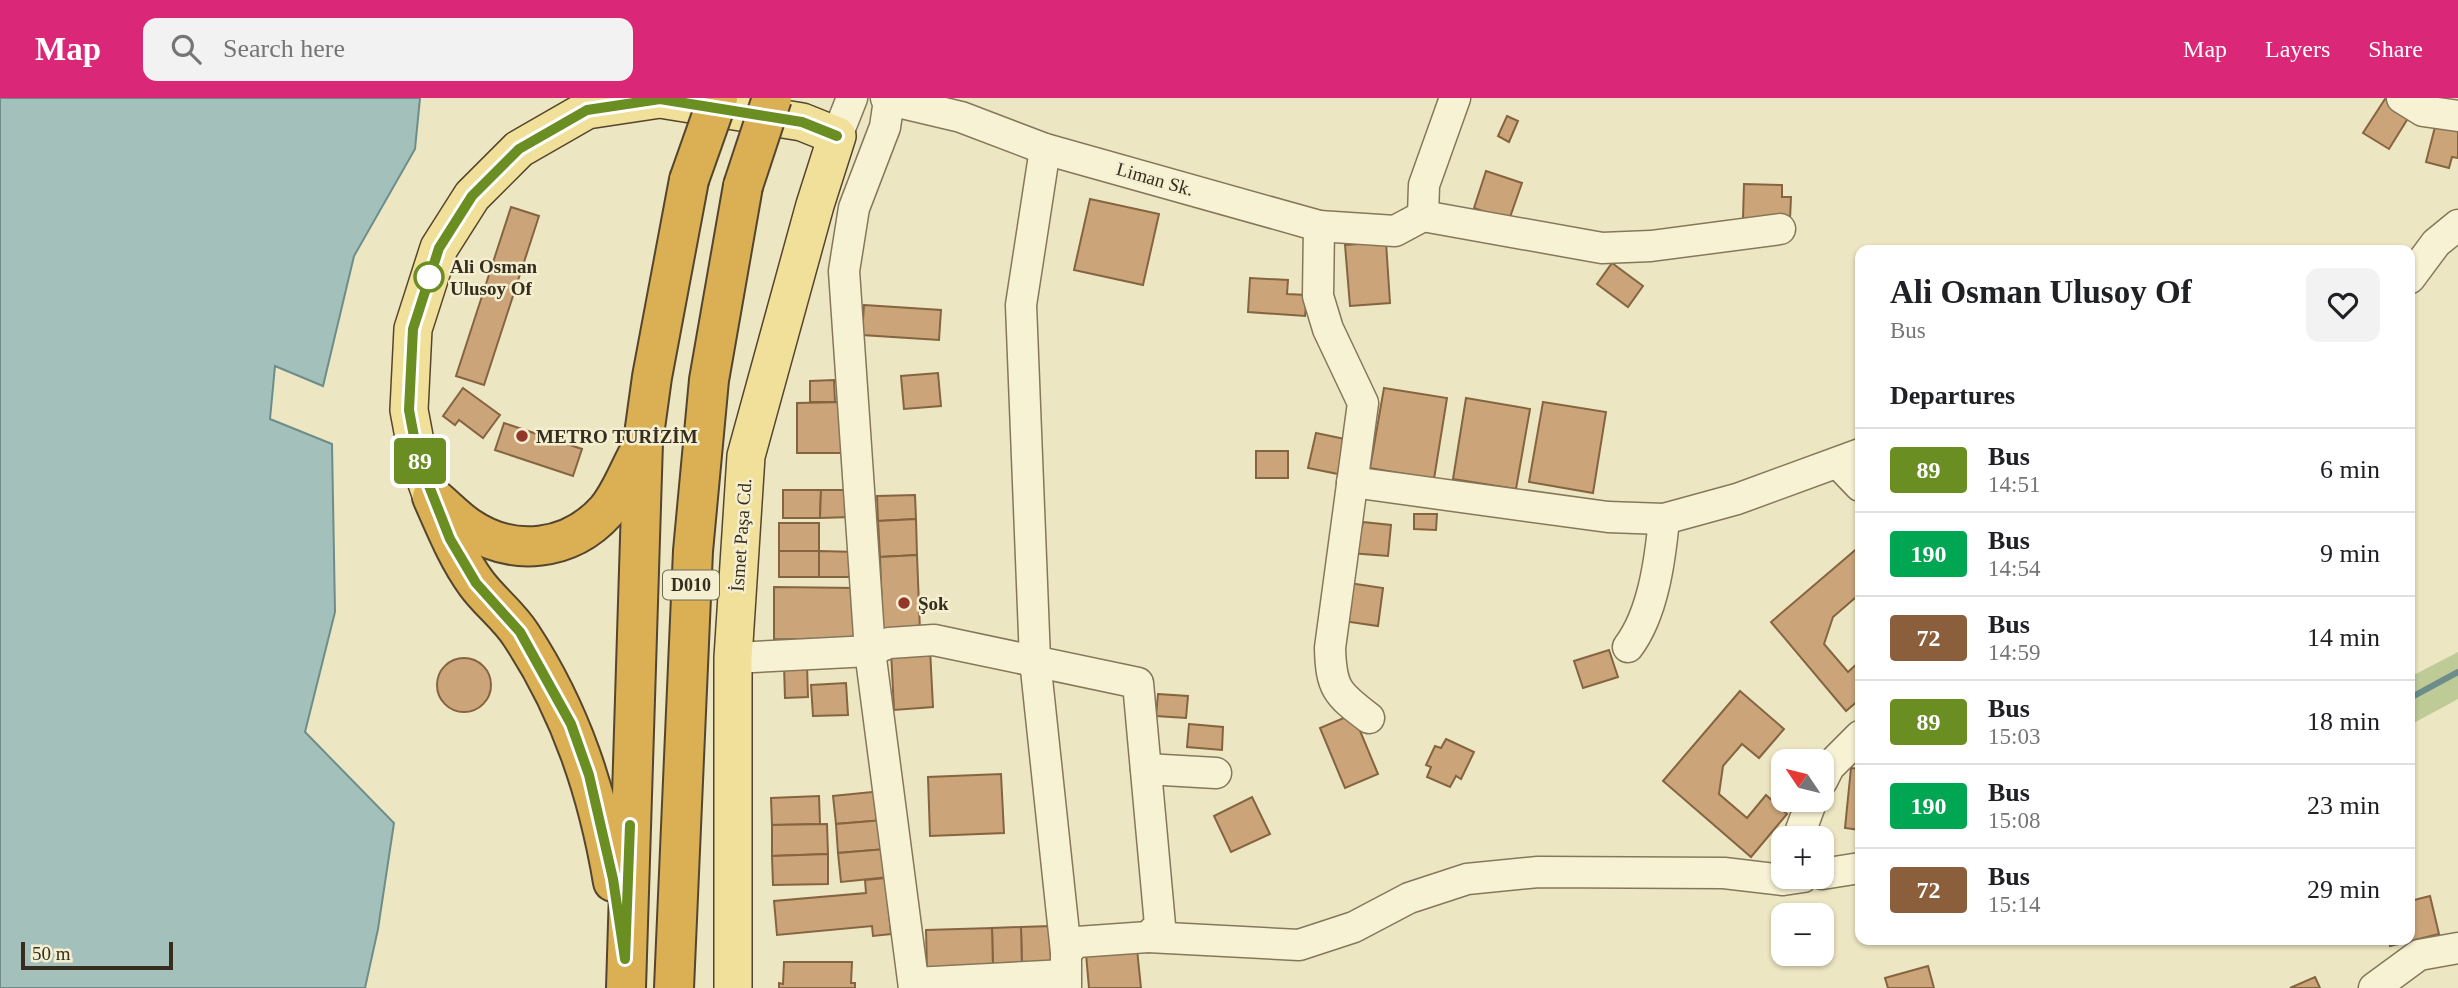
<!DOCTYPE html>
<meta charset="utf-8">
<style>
:root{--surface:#fff;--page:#f2f2f2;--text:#202124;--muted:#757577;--line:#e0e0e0;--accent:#db2777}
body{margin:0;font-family:Georgia,serif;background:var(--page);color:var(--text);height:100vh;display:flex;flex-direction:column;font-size:26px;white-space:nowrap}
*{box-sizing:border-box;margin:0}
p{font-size:23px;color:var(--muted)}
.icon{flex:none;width:38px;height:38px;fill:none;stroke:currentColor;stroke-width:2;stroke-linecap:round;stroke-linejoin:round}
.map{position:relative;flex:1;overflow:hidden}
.details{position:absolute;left:1855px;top:147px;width:560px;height:700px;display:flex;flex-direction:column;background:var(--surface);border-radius:14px;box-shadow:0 2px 5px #0004}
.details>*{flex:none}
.badge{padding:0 14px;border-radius:5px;font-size:24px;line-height:46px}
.needle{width:46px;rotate:305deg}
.tools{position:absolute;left:1771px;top:651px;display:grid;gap:14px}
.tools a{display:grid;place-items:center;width:63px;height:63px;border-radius:14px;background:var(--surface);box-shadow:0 2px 5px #0004;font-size:35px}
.scale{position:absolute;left:21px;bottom:18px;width:152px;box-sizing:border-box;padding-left:7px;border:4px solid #372d1e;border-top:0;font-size:19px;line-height:24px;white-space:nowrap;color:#372d1e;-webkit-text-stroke:5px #f5efd1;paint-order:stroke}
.map>.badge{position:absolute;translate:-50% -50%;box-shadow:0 0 0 4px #fff}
h2{padding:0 35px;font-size:26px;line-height:63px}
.round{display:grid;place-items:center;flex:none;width:74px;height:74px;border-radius:14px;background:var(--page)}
.headline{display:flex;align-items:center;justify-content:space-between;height:119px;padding:0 35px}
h1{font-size:33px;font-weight:700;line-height:52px}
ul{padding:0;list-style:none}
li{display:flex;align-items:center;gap:21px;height:84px;padding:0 35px;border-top:2px solid var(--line)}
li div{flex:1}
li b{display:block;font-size:26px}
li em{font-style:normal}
li .badge{min-width:77px;font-weight:700;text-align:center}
header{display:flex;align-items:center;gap:42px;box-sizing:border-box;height:98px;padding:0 35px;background:var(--accent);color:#fff}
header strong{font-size:33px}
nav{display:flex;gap:38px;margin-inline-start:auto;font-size:24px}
.search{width:490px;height:63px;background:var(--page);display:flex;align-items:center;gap:18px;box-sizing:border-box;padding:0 24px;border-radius:14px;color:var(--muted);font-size:26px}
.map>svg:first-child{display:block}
.green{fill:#becb96}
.water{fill:#a4c0bb;stroke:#6c8d89;stroke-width:2}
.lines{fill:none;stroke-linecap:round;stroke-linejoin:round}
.stream{stroke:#6c8d89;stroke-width:6}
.building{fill:#cba579;stroke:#856440;stroke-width:2}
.minor-casing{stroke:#86775a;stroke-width:33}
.major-casing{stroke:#54452e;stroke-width:40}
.highway-casing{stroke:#54452e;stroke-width:42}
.minor{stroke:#f8f2d5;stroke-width:30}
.major{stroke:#f0e09a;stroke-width:37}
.highway{stroke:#dbb054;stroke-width:38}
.highway-bridge-casing{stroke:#54452e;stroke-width:42;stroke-linecap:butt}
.highway-bridge{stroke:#dbb054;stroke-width:38}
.line-casing{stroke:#fff;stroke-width:16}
.line{stroke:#6b8e23;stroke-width:10}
.stop-dot{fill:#fff;stroke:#6b8e23;stroke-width:3.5}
.poi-dot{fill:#94372b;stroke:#f5efd1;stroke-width:2.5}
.labels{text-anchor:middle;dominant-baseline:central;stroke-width:5;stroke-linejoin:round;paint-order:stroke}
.shield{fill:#f5efd1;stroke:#706754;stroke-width:2}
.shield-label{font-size:18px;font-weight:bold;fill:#372d1e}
.street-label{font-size:19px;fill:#372d1e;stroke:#f5efd1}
.stop-label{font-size:19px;font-weight:bold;fill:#372d1e;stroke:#f5efd1;text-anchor:start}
.poi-label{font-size:19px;font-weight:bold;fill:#372d1e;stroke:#f5efd1;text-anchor:start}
</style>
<header>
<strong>Map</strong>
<div class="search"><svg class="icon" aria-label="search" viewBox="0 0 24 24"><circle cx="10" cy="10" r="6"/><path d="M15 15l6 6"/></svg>Search here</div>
<nav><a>Map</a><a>Layers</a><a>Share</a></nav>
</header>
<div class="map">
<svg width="2458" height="890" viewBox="0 0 2458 890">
<rect width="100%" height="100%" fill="#ede6c2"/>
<path class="green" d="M2458 554V601L2410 627V579Z"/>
<path class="water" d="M0 0H420L415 51 354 158 323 288 275 268 270 321 332 346 335 514 305 634 394 725 378 831 365 890H0Z"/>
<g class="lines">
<path class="stream" d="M2410 600 2458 574"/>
</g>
<g class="building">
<path d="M2385 1 2410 17 2389 51 2363 35Z"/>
<path d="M1507 18 1518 23 1509 44 1498 38Z"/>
<path d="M2436 25 2458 31V60L2452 59 2449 70 2426 64Z"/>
<path d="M1486 73 1522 85 1509 122 1474 110Z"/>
<path d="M1744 86 1782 87V99H1791L1790 121 1743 120Z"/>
<path d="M1090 101 1159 116 1143 187 1074 172Z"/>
<path d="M511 109 539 118 484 287 456 278Z"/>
<path d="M1386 144 1390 205 1350 208 1345 147Z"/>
<path d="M1612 165 1643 188 1628 209 1597 186Z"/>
<path d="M1250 180 1288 182 1287 196 1307 197 1305 218 1248 214Z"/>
<path d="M864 207 941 212 939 242 862 237Z"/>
<path d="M938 275 941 308 904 311 901 278Z"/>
<path d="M834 282 835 304H810V283Z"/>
<path d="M463 290 500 317 483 340 459 322 455 327 443 318Z"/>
<path d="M1384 290 1447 300 1434 381 1370 370Z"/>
<path d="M1466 300 1530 311 1516 391 1453 381Z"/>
<path d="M846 304V355H797V305Z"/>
<path d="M1543 304 1606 314 1593 395 1529 384Z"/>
<path d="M504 325 582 351 573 378 495 352Z"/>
<path d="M1316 335 1345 341 1338 376 1308 370Z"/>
<rect x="1256" y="353" width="32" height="27"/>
<path d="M783 392H821L820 420H783Z"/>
<path d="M821 392H852L851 419 820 420Z"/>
<path d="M915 397 916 421 878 423 877 398Z"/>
<path d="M1414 416H1437L1436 432 1414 431Z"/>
<path d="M916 421 917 457 880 459 878 423Z"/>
<path d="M1363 424 1391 427 1388 458 1350 455 1353 428 1362 429Z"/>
<rect x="779" y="425" width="40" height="28"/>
<path d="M1860 448V507L1855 500 1833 519 1824 546 1848 574 1860 563V601L1846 613 1771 524Z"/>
<rect x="779" y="453" width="40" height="26"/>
<path d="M819 453 857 454V479H819Z"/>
<path d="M917 457 920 533 883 535 880 459Z"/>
<path d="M1349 485 1383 490 1378 528 1343 523Z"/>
<path d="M774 489 857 490 856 542 774 541Z"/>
<path d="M930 551 933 609 894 612 891 553Z"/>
<path d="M1609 552 1618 579 1583 590 1574 563Z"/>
<circle cx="464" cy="587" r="27"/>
<path d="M784 567H807L808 599 785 600Z"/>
<path d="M846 585 848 617 813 618 811 587Z"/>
<path d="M1740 593 1784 631 1759 660 1742 646 1723 668 1719 696 1747 720 1766 697 1787 716 1751 759 1663 683Z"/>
<path d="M1158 596 1188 598 1186 620 1156 618Z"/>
<path d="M1353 616 1378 676 1345 690 1320 630Z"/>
<path d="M1189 626 1223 629 1222 652 1187 649Z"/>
<path d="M1446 641 1474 654 1461 681 1456 678 1450 689 1427 679 1431 669 1426 667 1435 648 1441 650Z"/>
<path d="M1851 670 1860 671V732L1845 730Z"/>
<path d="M1001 676 1004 735 930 738 928 679Z"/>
<path d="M882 693 884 722 836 726 833 698Z"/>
<path d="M819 698 820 726 772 727 771 700Z"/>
<path d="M1252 699 1270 736 1231 754 1214 718Z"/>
<path d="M884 722 886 751 838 755 836 726Z"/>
<path d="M827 726 828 756 772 758V727Z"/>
<path d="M886 751 889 779 841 784 838 755Z"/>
<path d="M828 756V786L773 787 772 758Z"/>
<path d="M886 780 891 836 873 838 872 828 777 837 774 803 866 795 865 782Z"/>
<path d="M2430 798 2439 836 2390 848 2389 842H2410V803Z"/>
<path d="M1051 828 1052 870 1022 871 1021 829Z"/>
<path d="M1021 829 1022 871H993L992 830Z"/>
<path d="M992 830 993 871 927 873 926 832Z"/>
<path d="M1137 851 1141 890H1089L1086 856Z"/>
<path d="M784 864H852L851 885H855V890H779V885L783 886Z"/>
<path d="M1928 868 1934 890H1888L1885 880Z"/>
<path d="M2315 879 2320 890H2290Z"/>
</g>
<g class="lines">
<defs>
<g id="minor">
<path d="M886 0 889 2 885 29 854 110 844 173 870 553 914 890"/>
<path d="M2402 0 2423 13 2458 18"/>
<path d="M889 2 961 19 1045 51 1319 128 1395 133 1423 118"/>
<path d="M837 38 852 0"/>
<path d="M1045 51 1021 207 1035 562 1066 854V890"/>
<path d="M1423 118 1602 150 1651 148 1780 131"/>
<path d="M1423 118 1424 87 1455 0"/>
<path d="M1319 128 1318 198 1328 231 1363 305 1330 550C1331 590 1337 596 1369 620"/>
<path d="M2410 180 2436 145 2458 127"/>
<path d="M1838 365 1860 388"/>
<path d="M1352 384 1608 419 1664 421 1737 401 1860 356"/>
<path d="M1628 549C1653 516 1660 463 1664 421"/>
<path d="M733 560 870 553 889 545 934 542 1138 585 1160 827 1148 839 1077 844 1066 854"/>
<path d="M1146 671 1216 675"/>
<path d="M1822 683 1829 669 1860 638"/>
<path d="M1798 740 1812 702"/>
<path d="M1822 776 1860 770"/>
<path d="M1148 839 1299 847 1354 829 1409 800 1467 781 1538 774 1724 775 1783 782 1803 779"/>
<path d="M914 885 1065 877"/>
<path d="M2374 890 2419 857 2458 850"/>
</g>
<path id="major" d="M432 399 418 360 409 312 413 231 439 150 472 98 519 51 587 12 660 1 802 24 837 38 815 107 746 358 733 560V890"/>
<g id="highway">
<path d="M432 399C445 428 457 459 476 485 489 503 509 518 521 537 571 613 598 695 613 784"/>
<path d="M435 401C446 410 456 421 468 429 513 460 570 453 606 413 620 397 628 374 638 356"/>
<path d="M626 890 643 344 652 279 689 82"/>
<path d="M674 890 693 453 709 282 743 88"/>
</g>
</defs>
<use href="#minor" class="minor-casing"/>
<use href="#major" class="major-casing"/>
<use href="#highway" class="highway-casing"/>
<use href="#minor" class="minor"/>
<use href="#major" class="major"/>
<use href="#highway" class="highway"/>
<defs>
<g id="highway-bridge">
<path d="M689 82 718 0"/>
<path d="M743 88 772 0"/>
</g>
</defs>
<use href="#highway-bridge" class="highway-bridge-casing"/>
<use href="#highway-bridge" class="highway-bridge"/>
</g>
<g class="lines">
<defs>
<path id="line" d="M630 727 625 861 613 781 589 677 571 626 520 534 476 485 450 441 418 360 409 312 413 231 439 150 472 98 519 51 587 12 660 1 802 24 837 38"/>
</defs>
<use href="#line" class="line-casing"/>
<use href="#line" class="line"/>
</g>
<circle class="stop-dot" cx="429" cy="179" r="14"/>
<g class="poi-dot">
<circle cx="522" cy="338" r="7"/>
<circle cx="904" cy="505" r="7"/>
</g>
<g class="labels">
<rect class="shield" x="663" y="472.5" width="56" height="29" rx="5"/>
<g class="shield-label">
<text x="691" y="487">D010</text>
</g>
<g class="street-label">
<text transform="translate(1155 81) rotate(16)">Liman Sk.</text>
<text transform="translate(741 437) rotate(-86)">İsmet Paşa Cd.</text>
</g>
<g class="stop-label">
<text x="450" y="168">Ali Osman<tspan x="450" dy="22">Ulusoy Of</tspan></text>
</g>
<g class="poi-label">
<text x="536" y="338">METRO TURİZİM</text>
<text x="918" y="505">Şok</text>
</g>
</g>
</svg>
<div class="tools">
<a><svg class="needle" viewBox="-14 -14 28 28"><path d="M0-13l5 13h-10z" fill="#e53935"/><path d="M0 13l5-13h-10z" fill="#757577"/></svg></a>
<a>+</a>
<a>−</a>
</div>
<div class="scale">50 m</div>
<b class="badge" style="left:420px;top:363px;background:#6b8e23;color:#fff">89</b>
<section class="details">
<div class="headline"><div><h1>Ali Osman Ulusoy Of</h1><p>Bus</p></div><a class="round"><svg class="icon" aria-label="heart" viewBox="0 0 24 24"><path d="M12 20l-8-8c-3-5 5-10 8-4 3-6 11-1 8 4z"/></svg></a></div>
<h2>Departures</h2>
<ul>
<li><span class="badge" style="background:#6b8e23;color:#fff">89</span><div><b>Bus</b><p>14:51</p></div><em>6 min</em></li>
<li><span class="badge" style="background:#00a651;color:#fff">190</span><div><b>Bus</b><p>14:54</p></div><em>9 min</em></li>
<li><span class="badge" style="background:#8b5e3c;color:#fff">72</span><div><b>Bus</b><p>14:59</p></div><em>14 min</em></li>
<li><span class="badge" style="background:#6b8e23;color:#fff">89</span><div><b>Bus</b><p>15:03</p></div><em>18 min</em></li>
<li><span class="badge" style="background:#00a651;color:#fff">190</span><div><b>Bus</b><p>15:08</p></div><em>23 min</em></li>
<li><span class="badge" style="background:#8b5e3c;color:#fff">72</span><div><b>Bus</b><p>15:14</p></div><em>29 min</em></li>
</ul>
</section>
</div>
